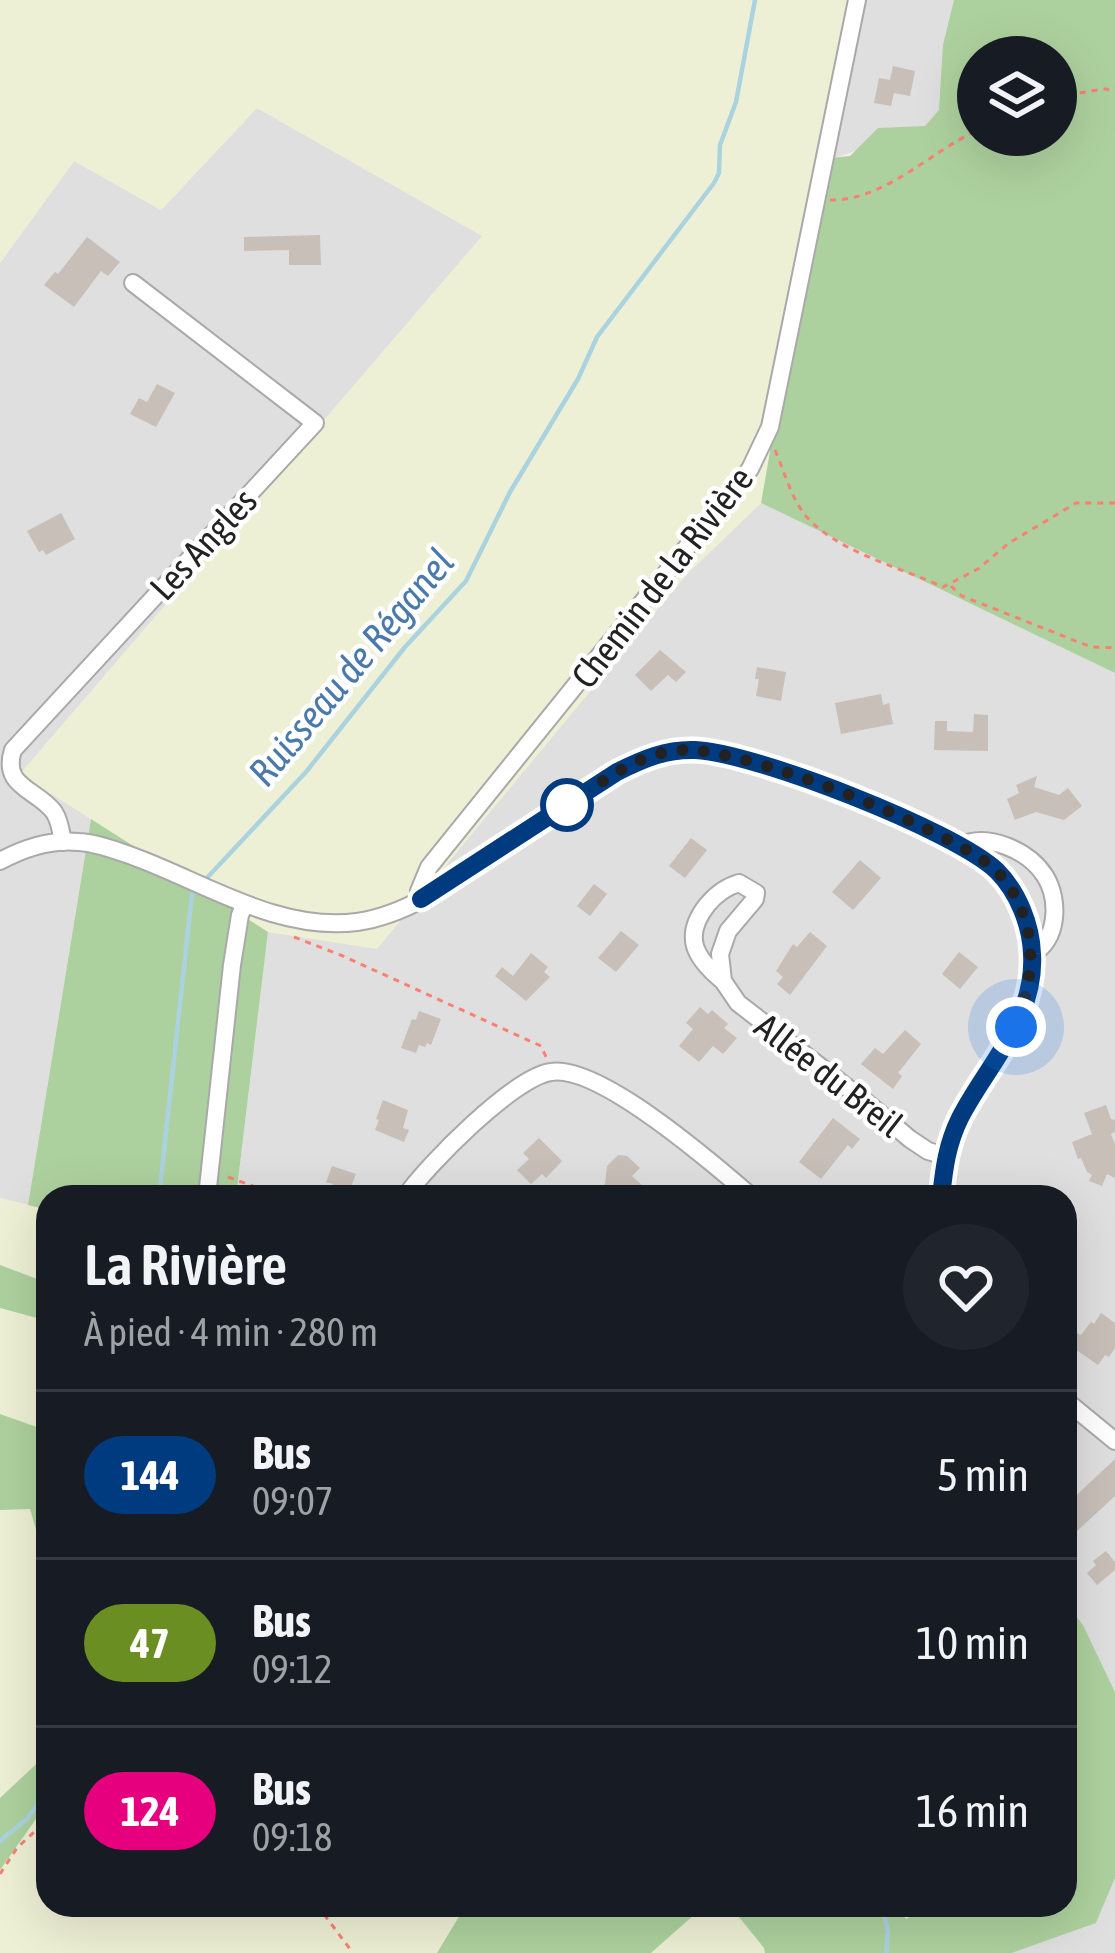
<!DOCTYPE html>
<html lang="fr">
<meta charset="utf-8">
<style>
:root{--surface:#171b24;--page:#20242c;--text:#f1f3f6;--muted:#9ea1a6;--line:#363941}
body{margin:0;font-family:"Asap Condensed",sans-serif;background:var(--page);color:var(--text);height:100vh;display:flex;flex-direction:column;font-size:45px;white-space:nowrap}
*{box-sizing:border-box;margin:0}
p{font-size:39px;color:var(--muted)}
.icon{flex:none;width:66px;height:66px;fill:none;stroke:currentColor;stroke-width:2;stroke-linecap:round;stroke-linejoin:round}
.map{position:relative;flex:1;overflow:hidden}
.details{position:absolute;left:36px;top:1185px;width:1041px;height:732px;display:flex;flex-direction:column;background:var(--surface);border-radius:36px;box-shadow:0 12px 48px #0002}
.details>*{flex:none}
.badge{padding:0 24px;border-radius:39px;font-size:42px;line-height:78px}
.tools{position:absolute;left:957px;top:36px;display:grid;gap:24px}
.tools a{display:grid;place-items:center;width:120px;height:120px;border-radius:50%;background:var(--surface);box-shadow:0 12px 48px #0002;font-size:60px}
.you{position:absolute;width:60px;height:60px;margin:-30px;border:9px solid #fff;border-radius:50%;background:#1a73e8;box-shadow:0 0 0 18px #1a73e833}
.map>.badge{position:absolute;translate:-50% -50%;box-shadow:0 0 0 6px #fff}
.round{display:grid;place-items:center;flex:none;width:126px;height:126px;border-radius:63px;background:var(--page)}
.head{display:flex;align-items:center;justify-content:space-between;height:204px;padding:0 48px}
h1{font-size:57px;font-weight:600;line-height:90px}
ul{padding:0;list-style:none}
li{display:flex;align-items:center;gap:36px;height:168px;padding:0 48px;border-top:3px solid var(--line)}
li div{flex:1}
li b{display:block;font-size:45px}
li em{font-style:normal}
li .badge{min-width:132px;font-weight:700;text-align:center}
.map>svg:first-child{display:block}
.residential{fill:#e0dfdf}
.farmland{fill:#eef0d5}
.forest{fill:#add19e;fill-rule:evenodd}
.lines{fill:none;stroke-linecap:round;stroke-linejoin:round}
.stream{stroke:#aad3df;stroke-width:4.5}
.building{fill:#c7bfb8}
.minor-casing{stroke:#a9a9a9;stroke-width:20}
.path{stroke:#fa8072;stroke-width:3;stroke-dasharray:6 6;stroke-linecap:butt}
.minor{stroke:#fff;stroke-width:16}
.line-casing{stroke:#fff;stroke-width:27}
.line{stroke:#003b80;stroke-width:18}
.walk{stroke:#222;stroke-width:12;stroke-dasharray:0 21.6}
.stop-dot{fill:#fff;stroke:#003b80;stroke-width:6}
.labels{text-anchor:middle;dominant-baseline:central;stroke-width:9;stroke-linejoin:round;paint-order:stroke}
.street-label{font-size:36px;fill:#222;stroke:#fff}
.water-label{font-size:39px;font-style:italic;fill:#4a7aab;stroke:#fff}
</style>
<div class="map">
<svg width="1115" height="1953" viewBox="0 0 1115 1953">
<rect width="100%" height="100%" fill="#f2efe9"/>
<g class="residential">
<path d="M860 0H1050L978 57V109L829 160Z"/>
<path d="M257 108 483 236 21 773 91 819 28 1205 0 1198V263L74 161 161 210Z"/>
<path d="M761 503 1115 673V1692L1083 1625 1065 1602V1197H236L268 932 377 948 687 574Z"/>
<path d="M1115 1878V1953H1012L1096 1923Z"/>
</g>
<g class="farmland">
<path d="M0 0H847L761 503 687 574 377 949 268 932 20 774 482 236 257 108 161 210 74 161 0 263Z"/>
<path d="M0 1198 48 1210V1283L0 1265Z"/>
<path d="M0 1308 48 1321V1431L0 1414Z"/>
<path d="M30 1509 48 1571V1753L0 1798V1510Z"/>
<path d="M48 1802V1905H466L437 1953H0V1870Z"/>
<path d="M705 1905H718L739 1917 764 1948 765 1953H651Z"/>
</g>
<g class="forest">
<path d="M954 0H1115V673L761 503 821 159 850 156 878 128 925 126 939 110 943 45ZM978 57H1056V135H978Z"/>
<path d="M91 819 268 932 236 1197H48V1210L28 1205Z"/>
<path d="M0 1265 48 1283V1321L0 1308Z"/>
<path d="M0 1414 48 1431V1571L30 1509 0 1510Z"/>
<path d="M1065 1602 1083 1625 1115 1692V1878L1096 1923 1012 1953H765L764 1948 739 1917 718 1905H896L906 1919 932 1905H1065Z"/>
<path d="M48 1753V1802L0 1870V1798Z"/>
<path d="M466 1905H705L651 1953H437Z"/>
</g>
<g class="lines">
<g class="stream">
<path d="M205 880 306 772 405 647 466 581 510 492 578 379 597 337 714 183 719 173 720 145 736 102 755 0"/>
<path d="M159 1197 192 894 198 889"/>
<path d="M0 1841 28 1818 48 1789"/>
<path d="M882 1905 888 1931 886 1953"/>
</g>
</g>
<g class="building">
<path d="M893 66 915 71 910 96 894 93 891 106 874 103 879 78 890 80Z"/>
<path d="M320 235 321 265H289V250L244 251V237Z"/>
<path d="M87 237 120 262 108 276 101 271 74 307 44 285 55 272 58 274Z"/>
<path d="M157 384 175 393 156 427 130 414 139 398 147 402Z"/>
<path d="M61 513 75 539 46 555 43 550 39 552 27 531Z"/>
<path d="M660 650 686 672 676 682 668 675 651 691 635 675Z"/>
<path d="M757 667 786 672 781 701 756 696 759 679H755Z"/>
<path d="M881 694 883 705 889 703 893 724 841 734 835 703Z"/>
<path d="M974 714 988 715V751L934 750 935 721H947V731L973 732Z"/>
<path d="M1037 776 1034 787 1059 795 1068 788 1082 806 1064 820 1036 812 1015 820 1007 799 1019 793 1016 785Z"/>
<path d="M691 838 707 850 685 878 669 866Z"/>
<path d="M860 860 881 878 853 910 832 892Z"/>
<path d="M594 884 607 894 590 916 577 906Z"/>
<path d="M621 931 639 945 616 972 598 958Z"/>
<path d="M810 932 827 946 790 995 777 984 783 977 776 971 793 944 797 947Z"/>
<path d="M959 952 978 967 960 989 942 974Z"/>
<path d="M531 953 548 967 544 972 550 977 526 1001 495 976 502 967 513 976Z"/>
<path d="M700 1007 708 1014 712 1010 728 1024 724 1028 737 1038 723 1054 713 1046 699 1062 679 1046 693 1029 686 1023Z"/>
<path d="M419 1011 441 1019 431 1045 427 1043 425 1047 419 1045 416 1053 401 1048 412 1019 416 1020Z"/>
<path d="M905 1030 921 1044 898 1073 902 1076 893 1089 861 1064 875 1048 883 1054Z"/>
<path d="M383 1100 408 1110 403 1128 409 1130 404 1142 375 1130 379 1120 376 1119Z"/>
<path d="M1106 1105 1111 1119 1115 1120V1132L1111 1134 1115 1144V1178L1107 1174 1102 1186 1089 1181 1092 1175 1087 1172 1081 1158 1078 1159 1072 1142 1092 1134 1084 1113Z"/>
<path d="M833 1118 860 1139 852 1149 848 1145 821 1179 799 1162Z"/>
<path d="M539 1138 562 1161 546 1178 542 1174 531 1184 517 1170 529 1159 523 1153Z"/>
<path d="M618 1155 627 1156 640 1168 632 1176 644 1187 634 1197H593L605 1184 607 1166Z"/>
<path d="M332 1166 356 1174 347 1197H328L333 1184 326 1182Z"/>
<path d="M1101 1313 1115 1323V1348L1109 1357 1105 1355 1098 1365 1069 1345 1077 1333 1081 1335 1091 1322 1094 1324Z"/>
<path d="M1115 1459V1496L1065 1542V1506Z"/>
<path d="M1106 1551 1115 1562V1570L1097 1585 1087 1573 1096 1565 1093 1561Z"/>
</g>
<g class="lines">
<defs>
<g id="minor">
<path d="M63 842C61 832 60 821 54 812 37 789 1 787 13 750L315 423 133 283"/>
<path d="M960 846C988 832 1029 851 1045 876 1060 900 1058 941 1032 954"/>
<path d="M0 861C24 848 51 839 79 842 96 843 115 850 132 856 204 882 277 932 357 922 414 914 464 873 510 842 545 818 581 796 617 772 642 759 666 749 695 750 752 752 957 831 997 871 1018 892 1031 925 1032 954 1036 1019 987 1065 960 1118 947 1144 944 1169 941 1197"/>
<path d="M421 899 419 891 429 867 750 469 770 427 857 0"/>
<path d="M723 981C695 958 682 937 707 905 716 894 725 887 739 883L756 893 755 899 728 931 720 954 723 981 738 1003 866 1102 910 1139 928 1151 945 1156"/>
<path d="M207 1197 232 965 240 915 245 904"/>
<path d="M405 1197C427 1165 514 1077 551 1072 599 1064 715 1165 752 1197"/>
<path d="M1065 1400 1115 1441"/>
</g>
</defs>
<use href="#minor" class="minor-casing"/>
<g class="path">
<path d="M1056 97 1103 89 1115 90"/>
<path d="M830 200C885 201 931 151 978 130"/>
<path d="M775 450C784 471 789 491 802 511 830 550 900 567 943 587L978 569 1009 543 1076 503H1115"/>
<path d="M951 586 962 596 1091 647 1115 648"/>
<path d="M294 937 343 956 541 1046 547 1059"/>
<path d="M228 1177 283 1197"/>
<path d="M0 1874 17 1848 48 1819"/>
<path d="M317 1905 353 1953"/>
<path d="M889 1905V1908"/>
</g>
<use href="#minor" class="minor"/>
</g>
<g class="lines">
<defs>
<path id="line" d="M421 899 617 772C643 759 666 749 695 750 753 752 956 831 997 871 1018 892 1031 925 1032 954 1036 1019 987 1065 960 1118 947 1144 944 1169 941 1197"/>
</defs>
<use href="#line" class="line-casing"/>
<use href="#line" class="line"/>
<path class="walk" d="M567 805C602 782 639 752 682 750 745 747 940 826 991 866 1000 874 1008 883 1014 894 1039 939 1032 981 1016 1027"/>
</g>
<circle class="stop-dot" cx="567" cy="805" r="24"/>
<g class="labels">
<g class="street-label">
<text transform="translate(203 544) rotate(-47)">Les Angles</text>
<text transform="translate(662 577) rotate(-52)">Chemin de la Rivière</text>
<text transform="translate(829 1075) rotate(38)">Allée du Breil</text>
</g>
<g class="water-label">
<text transform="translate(351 667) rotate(-50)">Ruisseau de Réganel</text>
</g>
</g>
</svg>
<div class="tools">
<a><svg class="icon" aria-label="layers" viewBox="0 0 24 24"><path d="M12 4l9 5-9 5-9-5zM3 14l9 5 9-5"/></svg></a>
</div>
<div class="you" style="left:1016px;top:1027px"></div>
<section class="details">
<div class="head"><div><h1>La Rivière</h1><p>À pied · 4 min · 280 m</p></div><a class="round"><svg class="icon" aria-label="heart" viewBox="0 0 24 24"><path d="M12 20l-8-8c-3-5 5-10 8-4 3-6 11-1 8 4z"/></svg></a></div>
<ul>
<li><span class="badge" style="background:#003b80;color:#fff">144</span><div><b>Bus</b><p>09:07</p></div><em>5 min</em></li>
<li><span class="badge" style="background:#6b8e23;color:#fff">47</span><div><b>Bus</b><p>09:12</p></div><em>10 min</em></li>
<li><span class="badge" style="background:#e6007e;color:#fff">124</span><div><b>Bus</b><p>09:18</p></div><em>16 min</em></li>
</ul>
</section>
</div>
